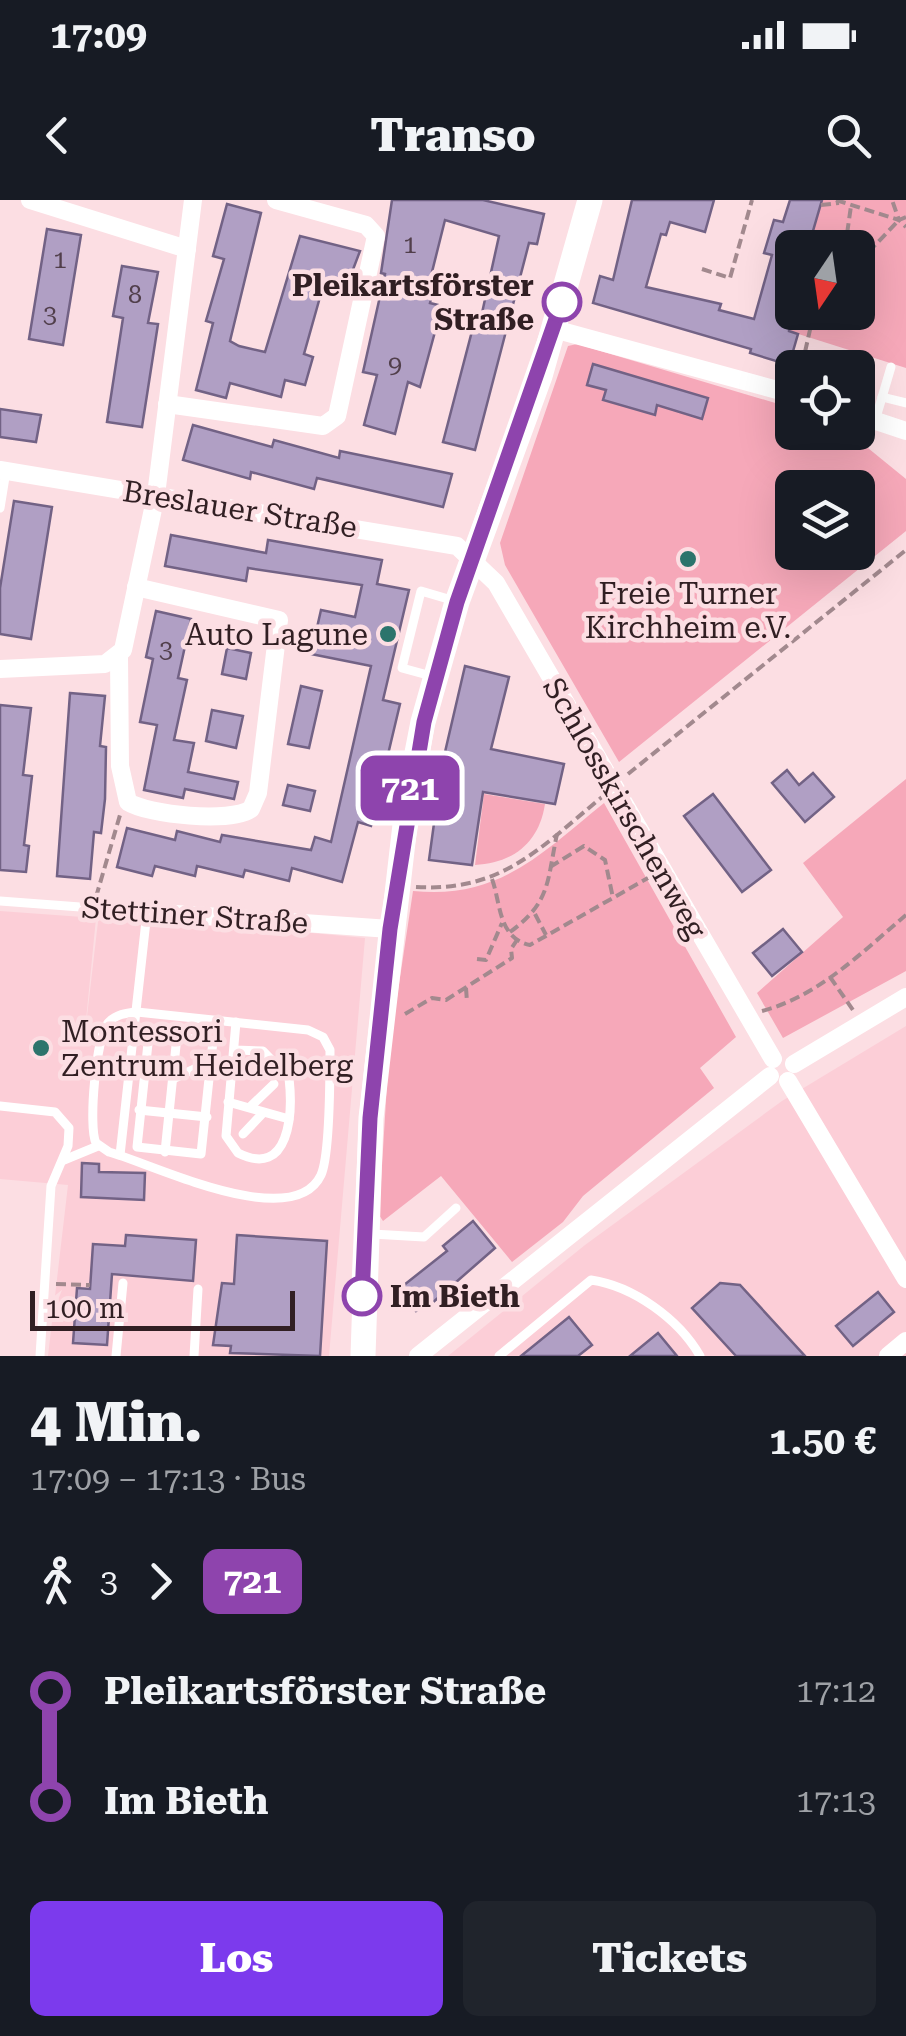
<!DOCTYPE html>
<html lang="de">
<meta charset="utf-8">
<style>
:root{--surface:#171b24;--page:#20242c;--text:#f1f3f6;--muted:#9ea1a6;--accent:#7c3aed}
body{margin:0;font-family:"Roboto Serif",serif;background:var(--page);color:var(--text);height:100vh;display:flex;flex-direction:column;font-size:38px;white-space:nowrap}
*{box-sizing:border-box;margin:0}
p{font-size:32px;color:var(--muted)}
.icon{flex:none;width:55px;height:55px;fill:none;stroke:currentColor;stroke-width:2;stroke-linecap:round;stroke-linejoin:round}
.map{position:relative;height:1156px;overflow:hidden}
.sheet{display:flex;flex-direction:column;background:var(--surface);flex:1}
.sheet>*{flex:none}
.badge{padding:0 20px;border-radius:15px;font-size:35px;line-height:65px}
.needle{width:65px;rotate:193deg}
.controls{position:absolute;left:775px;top:30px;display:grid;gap:20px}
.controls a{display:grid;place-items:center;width:100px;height:100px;border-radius:15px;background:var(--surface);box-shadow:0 10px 40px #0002;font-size:50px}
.scale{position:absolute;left:30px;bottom:25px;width:265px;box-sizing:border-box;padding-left:10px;border:5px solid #311f23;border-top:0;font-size:28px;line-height:35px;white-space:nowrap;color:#311f23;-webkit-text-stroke:8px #fcdee3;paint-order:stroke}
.map>.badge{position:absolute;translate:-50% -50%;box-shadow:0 0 0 5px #fff}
.legs{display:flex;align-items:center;gap:15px;height:110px;padding:0 30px;font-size:32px}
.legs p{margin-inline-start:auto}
.head{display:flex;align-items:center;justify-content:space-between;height:170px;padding:0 30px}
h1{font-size:55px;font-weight:800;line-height:75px}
.primary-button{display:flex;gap:20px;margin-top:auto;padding:20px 30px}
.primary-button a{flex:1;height:115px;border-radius:15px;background:var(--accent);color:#fff;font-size:40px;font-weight:800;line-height:115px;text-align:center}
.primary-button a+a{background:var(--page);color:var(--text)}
ul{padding:0 30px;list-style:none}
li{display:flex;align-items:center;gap:35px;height:110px;font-size:38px}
li i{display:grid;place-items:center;width:15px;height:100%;margin:0 12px;background:currentColor}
li i::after{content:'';width:25px;height:25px;margin:-12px;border:8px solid;border-radius:50%;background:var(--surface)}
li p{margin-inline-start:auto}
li:first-child i{background:linear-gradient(#0000 50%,currentColor 0)}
li:last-child i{background:linear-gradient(currentColor 50%,#0000 0)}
.status{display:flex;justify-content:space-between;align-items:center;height:70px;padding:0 50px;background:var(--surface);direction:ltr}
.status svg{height:28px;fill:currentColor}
header{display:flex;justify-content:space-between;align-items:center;height:130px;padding:0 30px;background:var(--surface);font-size:45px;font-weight:800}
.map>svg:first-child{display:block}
.built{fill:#fcced7}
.green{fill:#f6a8b9;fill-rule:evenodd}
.building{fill:#b09fc4;stroke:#726285;stroke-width:2.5}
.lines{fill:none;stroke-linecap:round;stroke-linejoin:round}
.path{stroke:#a2898e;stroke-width:4;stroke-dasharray:10 5;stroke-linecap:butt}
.lane{stroke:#fff;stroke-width:9}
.street{stroke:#fff;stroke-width:18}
.secondary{stroke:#fff;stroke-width:25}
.line-1-casing{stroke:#fff;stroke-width:22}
.line-1{stroke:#8e44ad;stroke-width:15}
.stop-1-dot{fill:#fff;stroke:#8e44ad;stroke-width:5}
.poi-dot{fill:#2c746c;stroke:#fcdee3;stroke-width:4}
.labels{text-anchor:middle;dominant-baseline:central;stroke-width:9;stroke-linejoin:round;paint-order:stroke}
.number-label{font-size:25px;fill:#513f4b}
.stop-label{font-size:30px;font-weight:bold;fill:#311f23;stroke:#fcdee3;text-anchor:end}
.street-label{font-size:30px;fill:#311f23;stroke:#fcdee3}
.poi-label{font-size:30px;fill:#311f23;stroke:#fcdee3}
</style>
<div class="status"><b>17:09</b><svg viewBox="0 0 49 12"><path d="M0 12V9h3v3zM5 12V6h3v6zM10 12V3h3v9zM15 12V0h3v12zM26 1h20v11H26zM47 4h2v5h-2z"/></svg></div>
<header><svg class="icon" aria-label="back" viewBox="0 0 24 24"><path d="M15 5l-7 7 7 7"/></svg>Transo<svg class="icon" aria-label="search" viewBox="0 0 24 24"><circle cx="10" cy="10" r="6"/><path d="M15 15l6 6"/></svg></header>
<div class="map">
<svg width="906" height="1156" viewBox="0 0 906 1156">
<rect width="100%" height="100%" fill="#fcdee3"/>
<g class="built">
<path d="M0 711 96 718 83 851 99 713 365 738 329 1156H48L68 985 0 979Z"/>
<path d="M906 826V1156H448L585 1045 782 901Z"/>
</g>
<g class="green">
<path d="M822 0H906V168L789 131 795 113 858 112V48L833 47 811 38Z"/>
<path d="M577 144 792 208V232H858L863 244 906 279V331L619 562 505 365 500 343 568 146ZM792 288H858V352H792Z"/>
<path d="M906 579V771L783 838 757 793 843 717 803 663Z"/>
<path d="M484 594 545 604C539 643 513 663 475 665Z"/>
<path d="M604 603 736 837 700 868 714 888 583 996 563 1022 512 1062 441 976 383 1021 379 1015 389 851 413 691C499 700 542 653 604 603Z"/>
</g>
<g class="building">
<path d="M392 0H483L544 14 537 44 529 43 475 250 443 242 477 112 482 113 499 36 445 20 432 72 437 74 430 103 442 106 420 187 408 182 395 234 364 225 377 175 363 172 385 74 381 73Z"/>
<path d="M632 0H714L705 32 670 22 666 35 661 34 646 87 721 104 719 110 754 119 772 55 764 53 774 20 783 22 790 0H822L808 48H792L789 131 798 134 789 165 750 153 751 149 593 103 600 76 613 80Z"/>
<path d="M227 4 261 13 230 141 239 146 265 152 300 36 360 51 343 96 322 90 304 154 313 157 305 185 285 180 281 197 230 183 226 198 196 190 213 123 206 121 224 59 213 56Z"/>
<path d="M47 29 81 35 63 145 29 139Z"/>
<path d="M122 66 158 72 148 123 158 124 142 227 107 222 123 118 113 116Z"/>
<path d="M593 164 708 198 702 219 657 205 655 215 603 200 606 190 587 185Z"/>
<path d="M0 209 41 215 36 242 0 237Z"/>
<path d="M193 225 272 247 274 240 339 258 340 251 452 274 443 307 317 278 314 289 251 272 250 279 183 260Z"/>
<path d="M14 301 52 307 31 439 0 434V388Z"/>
<path d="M171 335 266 353 268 340 382 360 377 384 409 390 383 500 400 504 371 626 358 622 342 682 292 668 289 681 245 670 243 677 197 666 195 676 155 666 152 676 117 667 127 628 175 640 177 631 220 642 222 635 311 650 315 637 331 642 371 466 311 454 321 410 355 417 362 385 248 368 246 381 165 366Z"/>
<path d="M156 411 191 419 178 478 187 480 174 540 194 543 188 572 238 582 234 599 185 589 183 598 144 590 157 525 140 522 153 459 146 457Z"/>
<path d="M227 448 251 453 246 479 222 474Z"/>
<path d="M465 466 509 477 491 549 564 564 555 604 483 592 472 665 429 660 442 565Z"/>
<path d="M301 486 322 491 309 548 288 544Z"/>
<path d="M70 493 105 496 100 546 106 547 105 599 101 633 94 632 90 679 57 676Z"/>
<path d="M0 505 31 508 23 575 32 576 24 645 29 646 26 672 0 670Z"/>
<path d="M212 510 243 516 236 548 206 541Z"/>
<path d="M787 570 799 585 813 573 834 597 805 622 772 583Z"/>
<path d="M288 585 315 591 310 611 283 605Z"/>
<path d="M713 594 771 670 742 692 684 616Z"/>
<path d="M783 729 802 752 772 776 753 753Z"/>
<path d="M82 963 99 964V972L145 973 144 1000 81 997Z"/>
<path d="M473 1021 495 1048 431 1104 429 1101 416 1111 399 1089 447 1051 443 1046Z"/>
<path d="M126 1035 196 1040 193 1081 112 1074 107 1145 73 1143 77 1088 90 1089 93 1044 125 1046Z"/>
<path d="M237 1035 327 1041 320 1156 230 1153 231 1146 213 1145 222 1083 234 1084Z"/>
<path d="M720 1083 740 1085 805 1156H736L692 1108Z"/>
<path d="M878 1092 894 1112 853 1146 836 1126Z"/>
<path d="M569 1117 592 1145 578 1156H521Z"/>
<path d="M658 1133 677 1156H630Z"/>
</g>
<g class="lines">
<g class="path">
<path d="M836 0 899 20 892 0"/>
<path d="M821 5 839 3"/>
<path d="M906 17 899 20 906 27"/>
<path d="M845 48 851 6"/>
<path d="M858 63 899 20"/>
<path d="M702 69 730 78 752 0"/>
<path d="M805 152 814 112"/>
<path d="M628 574 906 350"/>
<path d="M550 667 584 646 605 660 613 698"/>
<path d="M492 679C501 704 498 738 530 745L648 678"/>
<path d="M416 687C502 692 540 648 602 597"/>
<path d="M96 697 120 615"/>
<path d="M535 714 546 735"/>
<path d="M510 732C551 702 547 681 557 634"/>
<path d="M477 759 486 760 502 723"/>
<path d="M830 777 853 810"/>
<path d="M466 788 467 802"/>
<path d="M762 811C819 796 862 752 906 715"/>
<path d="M405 814 432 798 446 800 512 758 511 749 517 740"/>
<path d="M56 1084 90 1085"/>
</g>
<g class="lane">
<path d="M882 197 906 203"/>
<path d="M875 221 891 167"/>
<path d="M0 308 6 271"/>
<path d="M435 477 402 468 421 391 455 401"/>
<path d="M0 701 147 712 120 955"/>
<path d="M137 812 308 830 323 837 330 850C330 875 330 955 321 975 293 1034 153 964 109 952L96 943C88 927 96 837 108 823 116 814 126 813 137 812Z"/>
<path d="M149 834 213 841 201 954 137 947Z"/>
<path d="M235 850 263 851 289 878C293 913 290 979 238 953L226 936 236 822"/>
<path d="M173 879 213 860"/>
<path d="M228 902 289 919"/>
<path d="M0 906 55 912 69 928 68 946 51 986 40 1156"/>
<path d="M250 907 274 884"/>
<path d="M139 910 207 917"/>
<path d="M243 934 263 913"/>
<path d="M165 952 177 836"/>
<path d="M64 960 98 946"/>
<path d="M372 1034 424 1037 456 1008"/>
<path d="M116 1156 123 1083"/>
<path d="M194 1156 198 1089"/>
<path d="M499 1156 591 1080C633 1086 679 1119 700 1156"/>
</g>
<g class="street">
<path d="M30 0 187 49"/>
<path d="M554 129 792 194"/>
<path d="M167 204 323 226 337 216 376 36 366 25 276 0"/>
<path d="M858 215 906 231"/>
<path d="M0 270 457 346 496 383 773 859"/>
<path d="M119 457 120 566 128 602C149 615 230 623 251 609L258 593 279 420 136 387"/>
<path d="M0 469 105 464 123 450 156 295 193 0"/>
<path d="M147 712 390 729"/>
<path d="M794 864 906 797"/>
<path d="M788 881 906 1079"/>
<path d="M418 1156 770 876"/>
<path d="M888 1156 906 1141"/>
</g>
<path class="secondary" d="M363 1156 371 918 408 599 423 522 457 402 540 176 590 0"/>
</g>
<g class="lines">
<defs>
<path id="line-1" d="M362 1096 370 918 390 729 424 522 457 402 562 102"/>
</defs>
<use href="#line-1" class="line-1-casing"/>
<use href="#line-1" class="line-1"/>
</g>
<g class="stop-1-dot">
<circle cx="562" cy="102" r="18"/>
<circle cx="362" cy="1096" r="18"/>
</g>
<g class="poi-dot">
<circle cx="688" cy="359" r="10"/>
<circle cx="388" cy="434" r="10"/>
<circle cx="41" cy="848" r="10"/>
</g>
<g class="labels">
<g class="number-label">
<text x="410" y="44">1</text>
<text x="60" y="59">1</text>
<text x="135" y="94">8</text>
<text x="50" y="114">3</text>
<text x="395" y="164">9</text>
<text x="166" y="449">3</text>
</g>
<g class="stop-label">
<text x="534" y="85">Pleikartsförster<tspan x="534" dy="34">Straße</tspan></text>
<text x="390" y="1096" text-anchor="start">Im Bieth</text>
</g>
<g class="street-label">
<text transform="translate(240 309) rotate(9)">Breslauer Straße</text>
<text transform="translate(625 608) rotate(60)">Schlosskirschenweg</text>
<text transform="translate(195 715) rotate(4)">Stettiner Straße</text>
</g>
<g class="poi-label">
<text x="688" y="393">Freie Turner<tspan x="688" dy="34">Kirchheim e.V.</tspan></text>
<text x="368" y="434" text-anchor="end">Auto Lagune</text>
<text x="61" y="831" text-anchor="start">Montessori<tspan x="61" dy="34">Zentrum Heidelberg</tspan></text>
</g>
</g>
</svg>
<div class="controls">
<a><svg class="needle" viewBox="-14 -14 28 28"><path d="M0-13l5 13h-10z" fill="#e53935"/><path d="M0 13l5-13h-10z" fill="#9ea1a6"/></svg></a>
<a><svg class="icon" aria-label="locate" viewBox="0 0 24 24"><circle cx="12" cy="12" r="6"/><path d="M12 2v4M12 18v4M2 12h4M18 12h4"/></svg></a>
<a><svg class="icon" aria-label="layers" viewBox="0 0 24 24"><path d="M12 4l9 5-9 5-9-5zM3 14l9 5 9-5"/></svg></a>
</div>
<div class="scale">100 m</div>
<b class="badge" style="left:410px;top:588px;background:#8e44ad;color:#fff">721</b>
</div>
<section class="sheet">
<div class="head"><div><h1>4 Min.</h1><p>17:09 – 17:13 · Bus</p></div><b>1.50 €</b></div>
<div class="legs"><svg class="icon" aria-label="walk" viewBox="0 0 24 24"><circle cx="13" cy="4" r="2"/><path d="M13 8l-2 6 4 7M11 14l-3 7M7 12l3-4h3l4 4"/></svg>3<svg class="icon" aria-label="forward" viewBox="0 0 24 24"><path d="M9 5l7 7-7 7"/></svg><b class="badge" style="background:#8e44ad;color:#fff">721</b></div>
<ul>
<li><i style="color:#8e44ad"></i><b>Pleikartsförster Straße</b><p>17:12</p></li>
<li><i style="color:#8e44ad"></i><b>Im Bieth</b><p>17:13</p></li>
</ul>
<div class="primary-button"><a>Los</a><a>Tickets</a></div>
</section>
